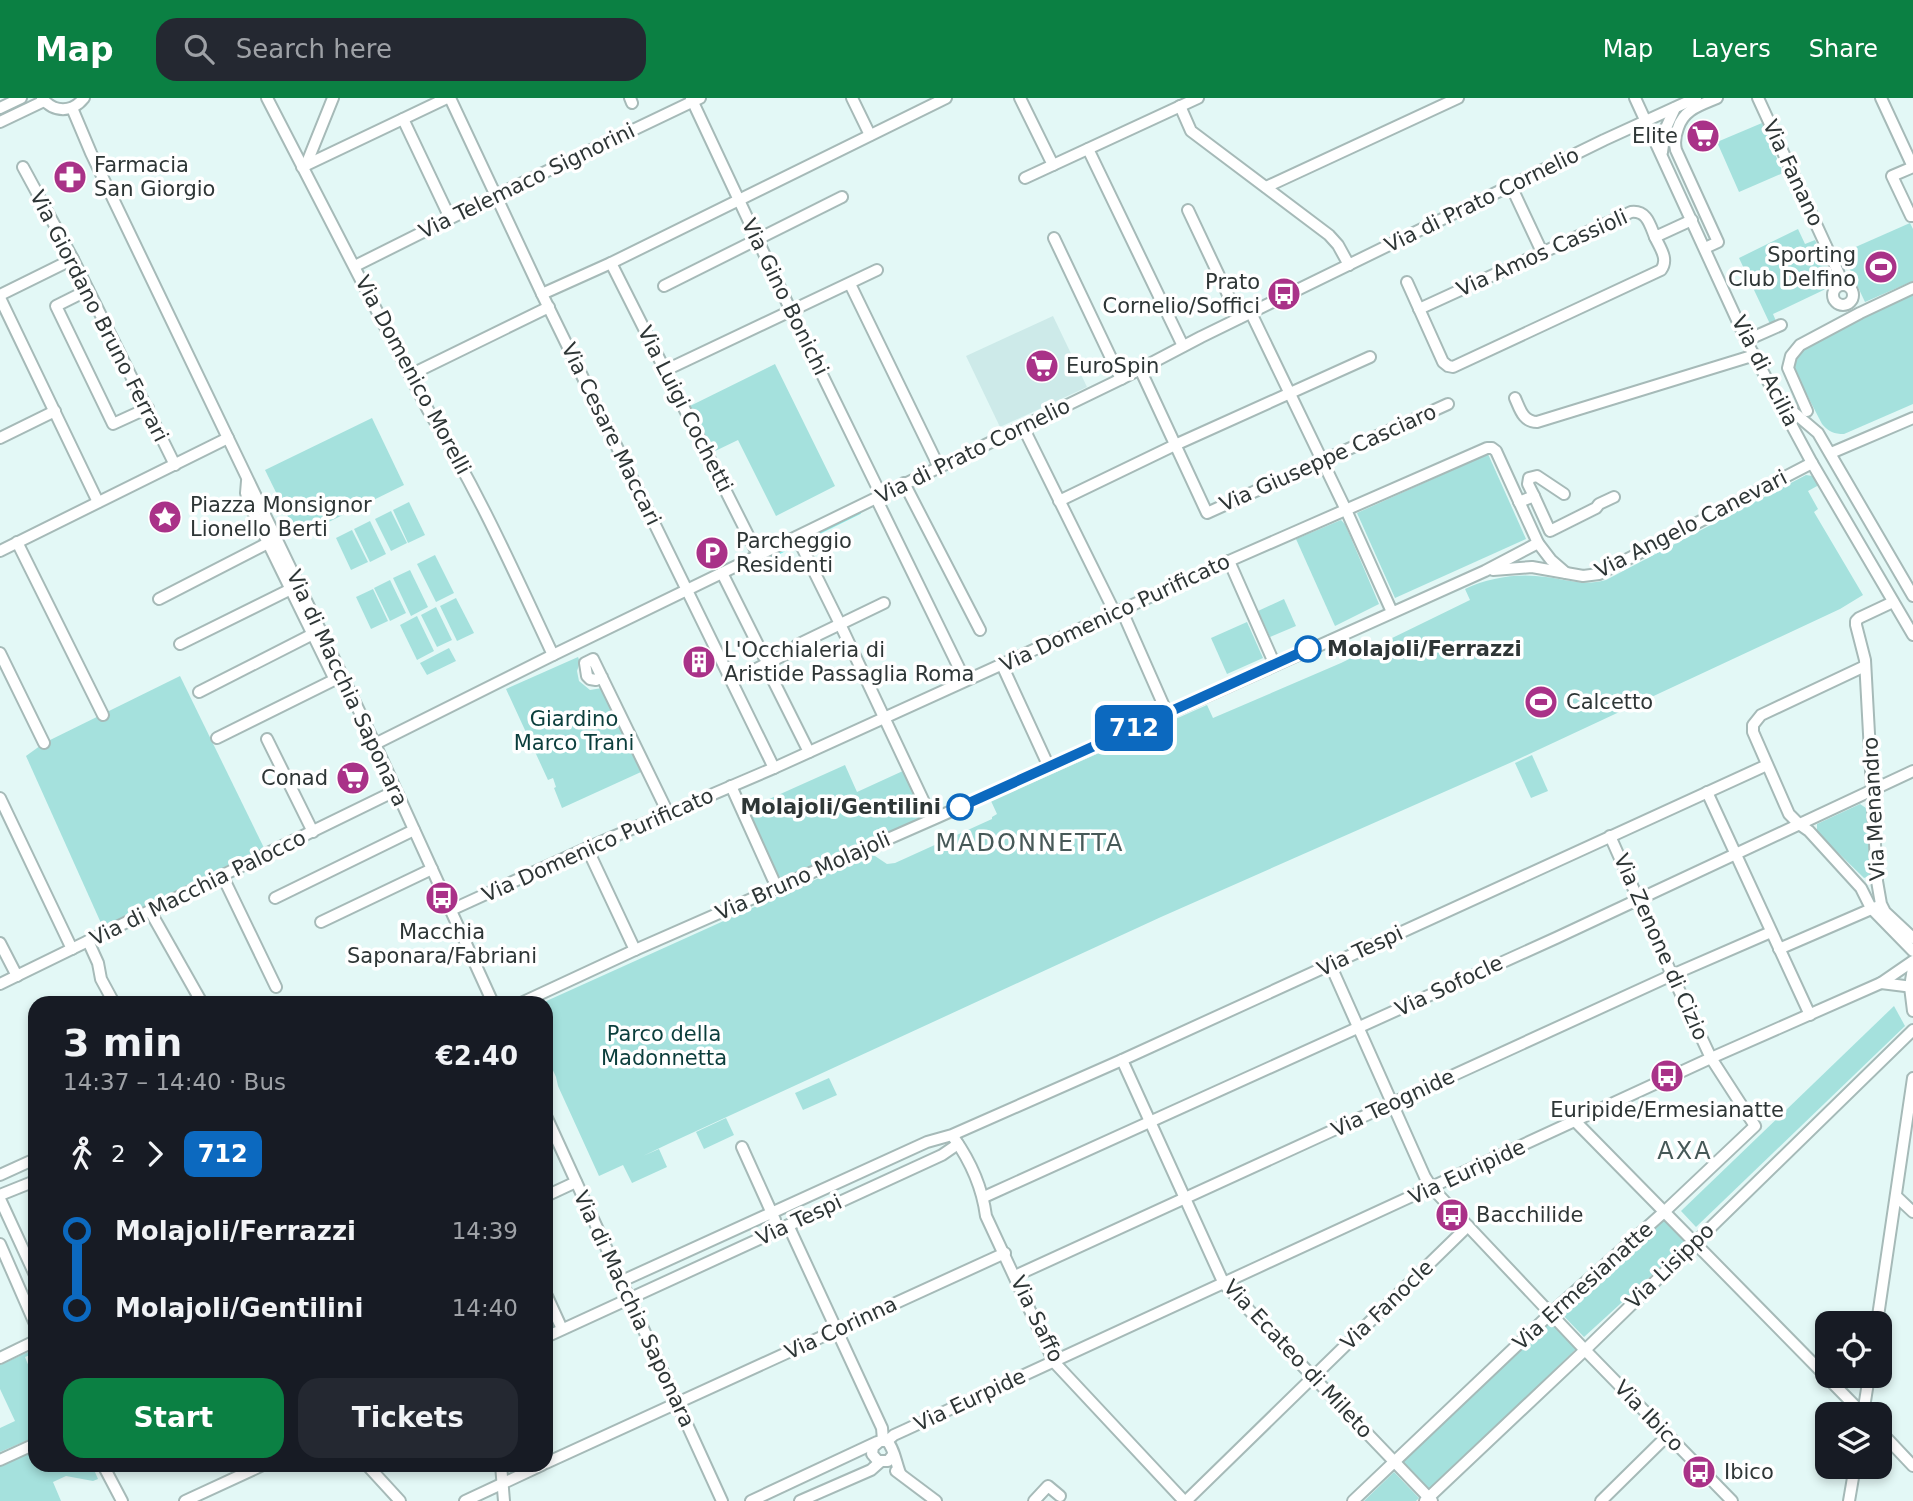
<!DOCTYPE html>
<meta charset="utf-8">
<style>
:root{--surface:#171b24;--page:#242831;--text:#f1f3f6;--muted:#9ea1a6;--accent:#0b8043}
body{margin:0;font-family:"DejaVu Sans",sans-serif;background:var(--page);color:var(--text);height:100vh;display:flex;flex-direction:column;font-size:26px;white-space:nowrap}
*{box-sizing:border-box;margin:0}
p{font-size:23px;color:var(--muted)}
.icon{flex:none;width:38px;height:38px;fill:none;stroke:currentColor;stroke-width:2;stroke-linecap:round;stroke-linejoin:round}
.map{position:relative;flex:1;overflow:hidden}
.drawer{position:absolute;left:28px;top:898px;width:525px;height:476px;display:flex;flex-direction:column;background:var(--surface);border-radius:21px;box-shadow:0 4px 10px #0003}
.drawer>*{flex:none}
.badge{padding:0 14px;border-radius:10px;font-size:24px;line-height:46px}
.controls{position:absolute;left:1815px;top:1213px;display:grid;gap:14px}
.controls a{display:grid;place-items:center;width:77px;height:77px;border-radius:14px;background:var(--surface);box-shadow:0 4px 10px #0003;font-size:35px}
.map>.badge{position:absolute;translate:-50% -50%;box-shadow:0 0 0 4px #fff}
.legs{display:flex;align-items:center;gap:10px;height:77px;padding:0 35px;font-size:23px}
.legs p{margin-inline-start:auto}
.headline{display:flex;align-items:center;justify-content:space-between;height:119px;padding:0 35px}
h1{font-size:38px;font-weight:800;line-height:52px}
.primary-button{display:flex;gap:14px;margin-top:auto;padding:14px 35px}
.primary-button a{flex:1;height:80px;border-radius:21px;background:var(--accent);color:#fff;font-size:28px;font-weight:800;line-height:80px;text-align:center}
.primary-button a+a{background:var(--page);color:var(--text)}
ul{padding:0 35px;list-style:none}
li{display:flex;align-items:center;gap:24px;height:77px;font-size:26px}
li i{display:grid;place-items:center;width:10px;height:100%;margin:0 9px;background:currentColor}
li i::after{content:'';width:18px;height:18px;margin:-9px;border:5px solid;border-radius:50%;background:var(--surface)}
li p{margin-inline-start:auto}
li:first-child i{background:linear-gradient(#0000 50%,currentColor 0)}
li:last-child i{background:linear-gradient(currentColor 50%,#0000 0)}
header{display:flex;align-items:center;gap:42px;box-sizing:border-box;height:98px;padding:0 35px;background:var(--accent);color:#fff}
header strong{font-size:33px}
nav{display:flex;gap:38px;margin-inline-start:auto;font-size:24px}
.search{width:490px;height:63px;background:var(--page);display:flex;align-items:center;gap:18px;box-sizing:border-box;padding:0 24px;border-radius:21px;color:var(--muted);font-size:26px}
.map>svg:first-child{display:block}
.built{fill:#cdeae9}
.green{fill:#a5e1dd}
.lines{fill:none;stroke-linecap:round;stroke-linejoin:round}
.stream{stroke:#85efea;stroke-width:2}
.minor-casing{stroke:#a6bab8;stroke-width:14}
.minor{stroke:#fff;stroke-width:10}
.line-1-casing{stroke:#fff;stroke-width:16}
.line-1{stroke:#0c69bf;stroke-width:10}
.stop-1-dot{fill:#fff;stroke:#0c69bf;stroke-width:3.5}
.labels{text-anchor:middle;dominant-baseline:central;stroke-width:7;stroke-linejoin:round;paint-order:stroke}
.poi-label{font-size:21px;fill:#2e3636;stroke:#fff;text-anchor:start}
.street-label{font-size:21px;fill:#2e3636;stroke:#fff}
.stop-label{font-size:21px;font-weight:bold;fill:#2e3636;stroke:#fff;text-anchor:start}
.park-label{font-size:21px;fill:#0b3e3c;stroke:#fff}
.quarter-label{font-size:24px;letter-spacing:2px;fill:#475958;stroke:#fff}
</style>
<header>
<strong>Map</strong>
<div class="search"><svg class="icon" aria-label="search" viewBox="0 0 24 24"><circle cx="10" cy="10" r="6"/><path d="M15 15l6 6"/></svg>Search here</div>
<nav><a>Map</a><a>Layers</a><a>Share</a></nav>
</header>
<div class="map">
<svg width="1913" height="1403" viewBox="0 0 1913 1403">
<rect width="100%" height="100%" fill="#e3f8f6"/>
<path class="built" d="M1053 218 1087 289 1000 329 966 258Z"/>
<g class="green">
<path d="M1762 25 1783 75 1739 94 1717 44Z"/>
<path d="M1910 125 1913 131V183L1865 204 1842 155Z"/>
<path d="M1798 131 1805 146 1815 142C1821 156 1833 173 1832 188L1773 216 1776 223 1770 226 1739 160Z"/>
<path d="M1913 194V306L1844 336C1834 336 1829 334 1822 326L1793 270 1794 264 1802 250Z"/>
<path d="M775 266 835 388 776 418 738 342 711 355 688 309Z"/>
<path d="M372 320 404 387 298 439 265 372Z"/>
<path d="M1488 356 1526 441 1395 500 1357 415Z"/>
<path d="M1806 377 1813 378 1819 387 1808 393 1818 411 1814 414 1863 497 1840 511 1512 664 1161 819 668 1046 643 1058 659 1051 667 1069 632 1085 623 1067 599 1078 558 988 556 979 546 957V905H542L872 756 887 766 895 765 992 721V719L997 716 991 703 1207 607 1213 620 1341 565 1470 502 1465 491C1490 479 1519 475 1546 479 1569 482 1583 488 1606 482Z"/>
<path d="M409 404 425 437 408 445 393 412Z"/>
<path d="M391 413 407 445 391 453 375 421Z"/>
<path d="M1341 422 1345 426 1379 506 1335 528 1296 441Z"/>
<path d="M370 423 386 456 370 464 354 431Z"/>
<path d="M352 432 368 464 351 472 336 440Z"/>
<path d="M435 457 454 495 436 504 417 466Z"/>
<path d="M410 472 428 509 411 518 393 480Z"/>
<path d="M390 482 406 515 390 523 374 490Z"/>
<path d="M373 491 388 523 371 531 356 499Z"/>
<path d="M456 500 474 535 457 543 440 508Z"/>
<path d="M1284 501 1296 528 1270 539 1258 513Z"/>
<path d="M436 509 452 542 437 549 421 517Z"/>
<path d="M417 518 434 553 417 562 400 527Z"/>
<path d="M1247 524 1263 560 1227 576 1211 540Z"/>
<path d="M449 550 456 563 427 577 420 565Z"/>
<path d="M578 559 580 564 577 573 579 583 590 592 602 590 641 674 562 710 554 690 556 689 553 680 548 682 506 591Z"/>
<path d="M180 578 267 756 105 834 26 658 44 645Z"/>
<path d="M1532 657 1548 693 1531 700 1515 665Z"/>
<path d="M845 667 857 694 905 672 926 718 780 783 747 711Z"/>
<path d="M1860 706 1869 712 1872 777 1864 780 1817 734V726Z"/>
<path d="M1894 908 1905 928 1696 1129 1681 1113Z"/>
<path d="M829 980 837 997 803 1012 795 995Z"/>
<path d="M726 1020 734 1037 704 1051 696 1034Z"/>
<path d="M1663 1118 1688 1144 1584 1239 1559 1213Z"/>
<path d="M1549 1221 1577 1250 1430 1392 1402 1363Z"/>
<path d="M35 1251V1255L25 1259 29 1269 35 1267V1339L0 1354V1330L15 1323 0 1291V1267Z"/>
<path d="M35 1350V1367H92L98 1381 93 1383 66 1378 53 1384 61 1403H0V1366Z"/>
<path d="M1394 1374 1419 1400 1416 1403H1364Z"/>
</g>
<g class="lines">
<g class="stream">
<path d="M805 442 860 415"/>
<path d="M764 463 797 446"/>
</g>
<defs>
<g id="minor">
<path d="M42 0C54 15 72 15 84 0"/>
<path d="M267 0 428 312C477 390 514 474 553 557"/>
<path d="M450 0 542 196 774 670"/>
<path d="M630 0 632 5"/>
<path d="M691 0 791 213 881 397"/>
<path d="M852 0 870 37"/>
<path d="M1020 0 1053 67"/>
<path d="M1635 0 1749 248 1812 365 1913 537"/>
<path d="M1758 0 1844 187"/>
<path d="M1881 0 1913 69 1892 78 1911 118H1913"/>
<path d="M1180 8 1191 33 1329 137 1338 147 1349 167"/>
<path d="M0 10 21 0"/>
<path d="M72 10 91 55 375 646 493 905"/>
<path d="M403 21 450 120"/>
<path d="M0 24 44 3"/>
<path d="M1088 51 1183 248"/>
<path d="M1662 54 1665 32 1675 10"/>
<path d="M306 67 333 0"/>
<path d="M23 69 73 161 175 367"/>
<path d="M302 69 447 0"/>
<path d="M1025 80 1198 0"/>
<path d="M1511 88 1542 154"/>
<path d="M1266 89 1458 0"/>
<path d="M1188 112 1239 220"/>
<path d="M1054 140 1121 281"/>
<path d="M1705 150 1718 144 1676 52C1674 44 1675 38 1678 30 1684 11 1701 7 1717 0"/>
<path d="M611 165 758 457"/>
<path d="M355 168 495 98 700 0"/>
<path d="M1407 184 1443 264 1448 268 1453 269 1661 172C1669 161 1660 150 1655 139"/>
<path d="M850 186 939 369"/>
<circle cx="1843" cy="197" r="10"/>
<path d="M664 188 842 99"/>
<path d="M88 192 56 208 113 326 148 310"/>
<path d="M542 196 611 165 946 0"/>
<path d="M0 197 73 161"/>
<path d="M0 200 98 404"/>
<path d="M1419 211 1631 114C1647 112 1650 127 1655 139L1692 122"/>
<path d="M1251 215 1346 412 1392 514"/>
<path d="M1747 242 1781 227"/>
<path d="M1140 271 1207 415 1448 306"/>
<path d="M666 272 877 172"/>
<path d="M410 277 549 209"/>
<path d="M1515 300C1520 311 1523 324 1537 324L1755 257"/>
<path d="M1784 306 1818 335 1913 498"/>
<path d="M1807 313 1788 270 1791 258 1800 247 1860 215 1913 190"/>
<path d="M1023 329 1115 515"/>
<path d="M0 340 55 313"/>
<path d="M1831 355 1913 320"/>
<path d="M247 383 246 395 249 406 335 582"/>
<path d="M904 385 980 532"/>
<path d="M1534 398 1528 386 1529 380 1537 378 1564 396"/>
<path d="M876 400 960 572"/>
<path d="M1059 403 1175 347 1370 259"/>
<path d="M1519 404 1534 398 1550 433 1596 410 1599 406 1614 399"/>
<path d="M797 439 840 526 932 721"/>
<path d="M17 444 103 617"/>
<path d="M0 453 228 340"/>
<path d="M1229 463 1275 567"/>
<path d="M1493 472 1532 469 1583 478 1599 476 1812 365"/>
<path d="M722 475 764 559"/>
<path d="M159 501 268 445"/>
<path d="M1893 504 1859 520 1856 523V527L1865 562 1877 783 1881 806 1885 814 1913 840"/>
<path d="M1122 513 1167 615"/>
<path d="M180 546 291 491"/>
<path d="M797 547 884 505"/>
<path d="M0 555 44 645"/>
<path d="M1002 567 1049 669"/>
<path d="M1865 568 1761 617 1753 627V634L1789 716 1799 726 1809 733 1861 790 1871 810 1913 853"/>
<path d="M767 570 809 654"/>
<path d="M602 579 596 582 590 581 587 578 585 565 593 561 668 715"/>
<path d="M732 583 794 552"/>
<path d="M199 594 313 536"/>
<path d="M217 640 340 579"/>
<path d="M267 641 313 734"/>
<path d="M375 646 553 557 1121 281 1201 239 1604 42 1696 0"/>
<path d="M731 688 773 781"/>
<path d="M1707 694 1810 917"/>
<path d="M0 700 72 851"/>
<path d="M587 750 635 852"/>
<path d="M222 777 276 889"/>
<path d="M275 800 414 732"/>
<path d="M451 812 587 750 774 670 1229 463 1487 350H1492L1496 353 1538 445 1551 462 1566 475"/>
<path d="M150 813 202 905"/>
<path d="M321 824 432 771"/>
<path d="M88 843 98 865 101 881 114 905"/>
<path d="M0 845 17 878"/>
<path d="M1779 851 1876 809"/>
<path d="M1330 866 1425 1079 1432 1090 1585 1252 1732 1403"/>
<path d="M1913 870 1910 889 1913 913"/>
<path d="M1881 885 1913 889"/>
<path d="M0 886 395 693"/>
<path d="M521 905 635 852 938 719 1485 473 1538 445"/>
<path d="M1122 962 1224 1186 1432 1403"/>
<path d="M546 1018 722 1403"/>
<path d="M1576 1024 1863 1316"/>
<path d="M954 1040C971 1064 982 1088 986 1118L1054 1264 1184 1403"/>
<path d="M742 1049 775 1122"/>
<path d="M0 1077 35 1061"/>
<path d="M0 1097 35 1083"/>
<path d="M546 1098 576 1084"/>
<path d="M1896 1098 1913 1114"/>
<path d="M984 1099 1556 840 1913 673"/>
<path d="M0 1101 35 1177"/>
<path d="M788 1127 882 1330 883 1342"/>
<path d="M0 1146 35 1226"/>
<path d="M1015 1178 1672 877 1771 834"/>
<path d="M622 1183 927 1044 952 1037 1122 962 1767 667"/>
<path d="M546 1196 562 1231"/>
<path d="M1877 1225 1913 980"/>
<path d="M546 1239 942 1057 958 1046"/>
<path d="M0 1260 35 1243"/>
<path d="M1863 1316 1869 1278"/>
<path d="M1880 1333 1913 1368"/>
<path d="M887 1343 894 1337 905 1332 1711 960 1881 885 1913 863"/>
<path d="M893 1357 888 1363H878L872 1356 873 1349 880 1343H887C894 1350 896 1365 900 1375"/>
<path d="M0 1362 35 1346"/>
<path d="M546 1365 1005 1155"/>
<path d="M103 1367 122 1403"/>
<path d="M367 1367 400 1403"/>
<path d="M501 1367 504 1403"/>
<path d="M896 1373 936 1403"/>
<path d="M185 1403 263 1367"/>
<path d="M465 1403 542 1367"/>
<path d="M751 1403 877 1344"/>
<path d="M800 1403 871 1372 880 1364"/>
<path d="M1034 1403 1048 1388 1060 1398"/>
<path d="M1186 1403 1468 1128"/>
<path d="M1353 1403 1551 1215 1664 1114 1755 1028 1711 960 1672 877 1610 738"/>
<path d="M1425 1403 1585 1252 1913 932"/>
<path d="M1601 1403 1668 1337"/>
<path d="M1849 1403 1855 1368"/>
</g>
</defs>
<use href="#minor" class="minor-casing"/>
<use href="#minor" class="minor"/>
</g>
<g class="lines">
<defs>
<path id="line-1" d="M960 709 1308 551"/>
</defs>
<use href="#line-1" class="line-1-casing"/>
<use href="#line-1" class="line-1"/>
</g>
<defs>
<symbol id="supermarket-disc" viewBox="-11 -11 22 22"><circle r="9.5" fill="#a93288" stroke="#fff"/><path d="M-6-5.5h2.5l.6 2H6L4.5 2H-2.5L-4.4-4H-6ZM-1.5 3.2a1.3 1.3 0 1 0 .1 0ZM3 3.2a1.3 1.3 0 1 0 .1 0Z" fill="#fff"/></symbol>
<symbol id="pharmacy-disc" viewBox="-11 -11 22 22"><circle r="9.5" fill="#a93288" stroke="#fff"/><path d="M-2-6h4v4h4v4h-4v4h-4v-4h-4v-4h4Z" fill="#fff"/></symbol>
<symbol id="stadium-disc" viewBox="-11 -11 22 22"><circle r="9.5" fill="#a93288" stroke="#fff"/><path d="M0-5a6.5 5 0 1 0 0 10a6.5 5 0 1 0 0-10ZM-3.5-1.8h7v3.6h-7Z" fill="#fff"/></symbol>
<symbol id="bus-disc" viewBox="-11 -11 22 22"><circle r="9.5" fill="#a93288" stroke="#fff"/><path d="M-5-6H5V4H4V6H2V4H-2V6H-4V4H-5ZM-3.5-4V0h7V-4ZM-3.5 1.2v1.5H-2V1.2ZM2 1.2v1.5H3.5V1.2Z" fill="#fff"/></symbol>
<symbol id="sight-disc" viewBox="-11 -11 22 22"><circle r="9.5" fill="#a93288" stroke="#fff"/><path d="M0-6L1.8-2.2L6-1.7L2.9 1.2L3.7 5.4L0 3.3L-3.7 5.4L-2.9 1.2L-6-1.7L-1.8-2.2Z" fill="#fff"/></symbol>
<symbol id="parking-disc" viewBox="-11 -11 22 22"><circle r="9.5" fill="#a93288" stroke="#fff"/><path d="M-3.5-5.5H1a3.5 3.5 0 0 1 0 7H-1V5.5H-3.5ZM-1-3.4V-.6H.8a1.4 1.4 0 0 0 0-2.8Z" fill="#fff"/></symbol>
<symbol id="building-disc" viewBox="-11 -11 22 22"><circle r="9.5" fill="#a93288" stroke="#fff"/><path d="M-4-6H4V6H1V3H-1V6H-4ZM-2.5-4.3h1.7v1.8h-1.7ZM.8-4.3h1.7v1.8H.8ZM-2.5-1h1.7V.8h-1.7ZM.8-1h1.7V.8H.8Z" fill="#fff"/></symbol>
</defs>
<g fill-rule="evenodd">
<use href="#supermarket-disc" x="1684" y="19" width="38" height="38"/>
<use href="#pharmacy-disc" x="51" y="60" width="38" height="38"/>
<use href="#stadium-disc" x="1862" y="150" width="38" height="38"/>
<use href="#bus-disc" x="1265" y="177" width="38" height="38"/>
<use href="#supermarket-disc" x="1023" y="249" width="38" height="38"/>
<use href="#sight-disc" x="146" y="400" width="38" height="38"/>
<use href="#parking-disc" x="693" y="436" width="38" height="38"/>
<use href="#building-disc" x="680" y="545" width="38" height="38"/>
<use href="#stadium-disc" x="1522" y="585" width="38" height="38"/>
<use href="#supermarket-disc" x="334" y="661" width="38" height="38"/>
<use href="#bus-disc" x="423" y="781" width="38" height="38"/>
<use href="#bus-disc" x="1648" y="959" width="38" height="38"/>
<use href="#bus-disc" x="1433" y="1098" width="38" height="38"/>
<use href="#bus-disc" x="1680" y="1355" width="38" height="38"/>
</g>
<g class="stop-1-dot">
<circle cx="1308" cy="551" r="12"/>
<circle cx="960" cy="709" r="12"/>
</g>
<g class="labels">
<g class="poi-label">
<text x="1678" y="38" text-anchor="end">Elite</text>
<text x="94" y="67">Farmacia<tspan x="94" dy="24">San Giorgio</tspan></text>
<text x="1856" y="157" text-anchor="end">Sporting<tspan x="1856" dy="24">Club Delfino</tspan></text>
<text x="1260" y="184" text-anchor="end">Prato<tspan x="1260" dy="24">Cornelio/Soffici</tspan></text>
<text x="1066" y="268">EuroSpin</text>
<text x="190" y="407">Piazza Monsignor<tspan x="190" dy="24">Lionello Berti</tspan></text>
<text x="736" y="443">Parcheggio<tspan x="736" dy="24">Residenti</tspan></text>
<text x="724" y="552">L'Occhialeria di<tspan x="724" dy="24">Aristide Passaglia Roma</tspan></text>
<text x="1566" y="604">Calcetto</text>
<text x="328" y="680" text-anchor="end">Conad</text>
<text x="442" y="834" text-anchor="middle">Macchia<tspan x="442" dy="24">Saponara/Fabriani</tspan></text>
<text x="1667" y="1012" text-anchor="middle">Euripide/Ermesianatte</text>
<text x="1476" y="1117">Bacchilide</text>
<text x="1724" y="1374">Ibico</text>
</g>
<g class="street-label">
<text transform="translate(1793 75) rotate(65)">Via Fanano</text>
<text transform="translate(527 83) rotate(-26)">Via Telemaco Signorini</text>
<text transform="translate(1482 102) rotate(-26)">Via di Prato Cornelio</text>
<text transform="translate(1542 155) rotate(-24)">Via Amos Cassioli</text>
<text transform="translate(785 199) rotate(64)">Via Gino Bonichi</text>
<text transform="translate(99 218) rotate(63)">Via Giordano Bruno Ferrari</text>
<text transform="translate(1765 273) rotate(63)">Via di Acilia</text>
<text transform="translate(413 277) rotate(62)">Via Domenico Morelli</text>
<text transform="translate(685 311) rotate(63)">Via Luigi Cochetti</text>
<text transform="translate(611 336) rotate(64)">Via Cesare Maccari</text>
<text transform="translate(973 353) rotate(-26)">Via di Prato Cornelio</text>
<text transform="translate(1328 360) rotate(-24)">Via Giuseppe Casciaro</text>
<text transform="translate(1691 426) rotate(-27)">Via Angelo Canevari</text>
<text transform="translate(1115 515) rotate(-25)">Via Domenico Purificato</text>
<text transform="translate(347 590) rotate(65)">Via di Macchia Saponara</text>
<text transform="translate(1874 711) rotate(-93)">Via Menandro</text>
<text transform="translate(598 747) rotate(-24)">Via Domenico Purificato</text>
<text transform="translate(803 778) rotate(-24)">Via Bruno Molajoli</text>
<text transform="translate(198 790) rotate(-26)">Via di Macchia Palocco</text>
<text transform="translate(1661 849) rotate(66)">Via Zenone di Cizio</text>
<text transform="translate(1360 853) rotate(-25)">Via Tespi</text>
<text transform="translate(1449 888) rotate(-25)">Via Sofocle</text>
<text transform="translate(1393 1005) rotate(-25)">Via Teognide</text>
<text transform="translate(1467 1074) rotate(-25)">Via Euripide</text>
<text transform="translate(799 1122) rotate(-25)">Via Tespi</text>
<text transform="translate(1670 1168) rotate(-44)">Via Lisippo</text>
<text transform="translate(1583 1188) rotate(-42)">Via Ermesianatte</text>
<text transform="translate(1387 1207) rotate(-44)">Via Fanocle</text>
<text transform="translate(634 1211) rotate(65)">Via di Macchia Saponara</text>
<text transform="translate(1037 1221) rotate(64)">Via Saffo</text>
<text transform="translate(841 1230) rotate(-25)">Via Corinna</text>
<text transform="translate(1298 1261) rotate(47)">Via Ecateo di Mileto</text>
<text transform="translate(970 1302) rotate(-25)">Via Eurpide</text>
<text transform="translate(1649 1318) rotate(46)">Via Ibico</text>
</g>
<g class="stop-label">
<text x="1327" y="551">Molajoli/Ferrazzi</text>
<text x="941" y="709" text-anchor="end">Molajoli/Gentilini</text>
</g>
<g class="park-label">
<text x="574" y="621">Giardino<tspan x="574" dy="24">Marco Trani</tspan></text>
<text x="664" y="936">Parco della<tspan x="664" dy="24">Madonnetta</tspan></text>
</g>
<g class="quarter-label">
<text x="1030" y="745">MADONNETTA</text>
<text x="1685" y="1053">AXA</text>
</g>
</g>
</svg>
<div class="controls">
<a><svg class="icon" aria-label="locate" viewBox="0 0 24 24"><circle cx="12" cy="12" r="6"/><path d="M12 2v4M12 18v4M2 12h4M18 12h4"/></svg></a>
<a><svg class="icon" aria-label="layers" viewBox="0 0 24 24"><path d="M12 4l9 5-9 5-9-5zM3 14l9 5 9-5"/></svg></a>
</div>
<b class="badge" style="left:1134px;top:630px;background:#0c69bf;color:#fff">712</b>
<section class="drawer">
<div class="headline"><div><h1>3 min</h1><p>14:37 – 14:40 · Bus</p></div><b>€2.40</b></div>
<div class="legs"><svg class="icon" aria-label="walk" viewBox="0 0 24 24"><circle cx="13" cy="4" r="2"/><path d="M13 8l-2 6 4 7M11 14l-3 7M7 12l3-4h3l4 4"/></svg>2<svg class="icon" aria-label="forward" viewBox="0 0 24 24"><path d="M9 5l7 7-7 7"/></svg><b class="badge" style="background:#0c69bf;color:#fff">712</b></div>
<ul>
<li><i style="color:#0c69bf"></i><b>Molajoli/Ferrazzi</b><p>14:39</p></li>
<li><i style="color:#0c69bf"></i><b>Molajoli/Gentilini</b><p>14:40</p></li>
</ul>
<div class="primary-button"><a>Start</a><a>Tickets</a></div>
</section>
</div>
